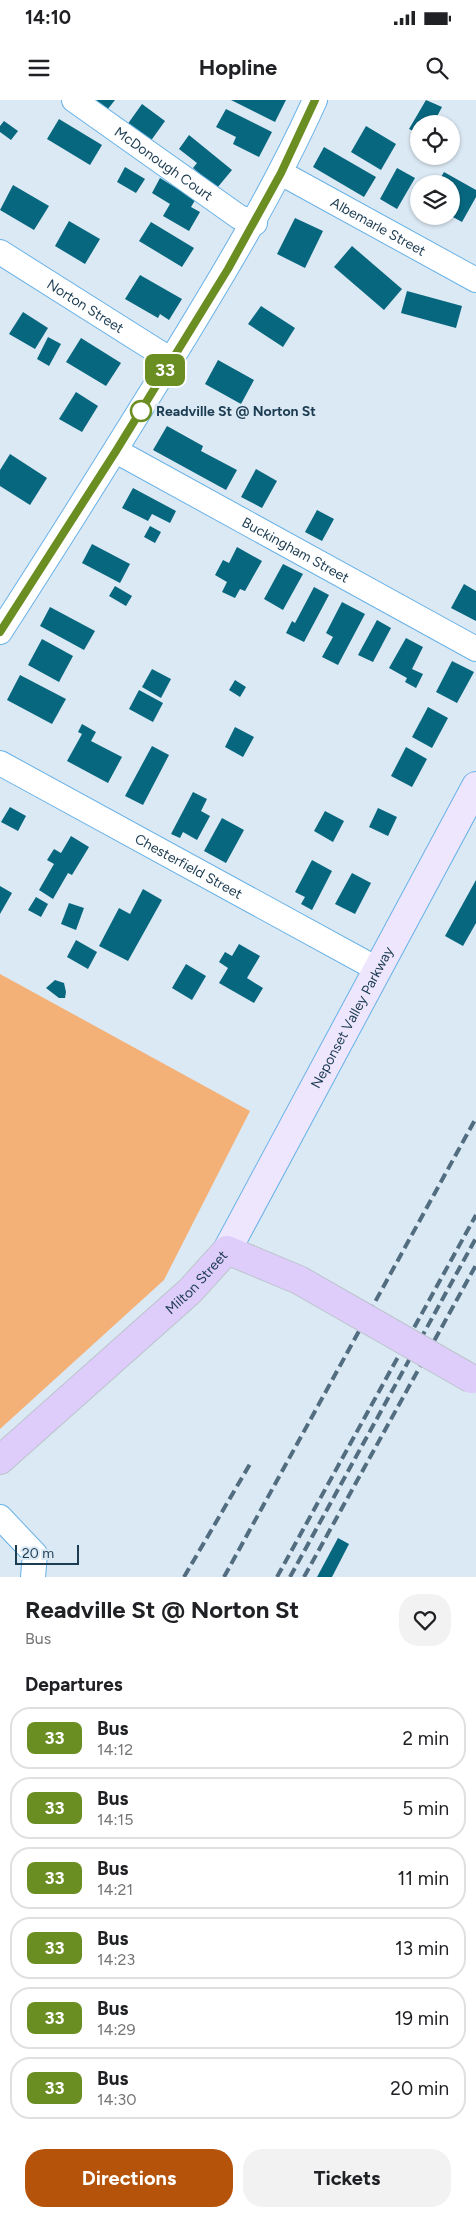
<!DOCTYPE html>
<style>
:root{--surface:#fff;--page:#f2f2f2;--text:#202124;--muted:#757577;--line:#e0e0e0;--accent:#b45309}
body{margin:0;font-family:Figtree,sans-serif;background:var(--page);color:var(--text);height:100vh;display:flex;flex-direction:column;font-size:19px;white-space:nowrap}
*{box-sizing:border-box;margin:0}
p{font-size:16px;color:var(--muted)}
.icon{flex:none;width:28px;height:28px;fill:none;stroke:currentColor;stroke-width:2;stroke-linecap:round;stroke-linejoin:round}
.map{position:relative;height:1477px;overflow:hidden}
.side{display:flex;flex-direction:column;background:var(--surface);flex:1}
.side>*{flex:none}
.badge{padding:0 10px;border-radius:8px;font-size:18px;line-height:32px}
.buttons{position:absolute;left:410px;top:15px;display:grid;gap:10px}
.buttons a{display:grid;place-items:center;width:50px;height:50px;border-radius:50%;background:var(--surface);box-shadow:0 1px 4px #0004;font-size:25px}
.scale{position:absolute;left:15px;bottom:12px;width:64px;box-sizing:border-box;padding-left:5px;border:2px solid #1c3c52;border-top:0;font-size:14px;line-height:18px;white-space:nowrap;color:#1c3c52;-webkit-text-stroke:4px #dbe9f4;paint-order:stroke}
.map>.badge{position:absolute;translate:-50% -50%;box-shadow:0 0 0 2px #fff}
h2{padding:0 25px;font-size:19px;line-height:45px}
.round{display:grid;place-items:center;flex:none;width:52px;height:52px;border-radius:20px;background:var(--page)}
.head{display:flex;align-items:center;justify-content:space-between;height:85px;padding:0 25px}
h1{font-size:24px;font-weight:700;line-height:38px}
.cta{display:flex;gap:10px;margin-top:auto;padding:10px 25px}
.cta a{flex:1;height:58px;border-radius:20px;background:var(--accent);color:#fff;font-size:20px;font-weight:700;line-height:58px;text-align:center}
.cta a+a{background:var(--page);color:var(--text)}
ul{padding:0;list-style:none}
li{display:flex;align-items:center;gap:15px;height:62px;margin:0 10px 8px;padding:0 15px;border:2px solid var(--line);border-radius:20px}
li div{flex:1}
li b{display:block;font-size:19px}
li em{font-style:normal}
li .badge{min-width:55px;font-weight:700;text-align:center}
.status{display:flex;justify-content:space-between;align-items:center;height:35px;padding:0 25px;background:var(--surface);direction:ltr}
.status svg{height:14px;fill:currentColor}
header{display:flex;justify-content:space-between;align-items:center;height:65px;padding:0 25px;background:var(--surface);font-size:22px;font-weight:700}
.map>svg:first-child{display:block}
.green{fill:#f4b177}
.building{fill:#07677f}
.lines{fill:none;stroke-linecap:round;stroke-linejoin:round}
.minor-casing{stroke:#68b2e8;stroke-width:26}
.secondary-casing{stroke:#68b2e8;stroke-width:30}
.primary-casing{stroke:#bbc4cb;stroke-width:30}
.minor{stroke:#fff;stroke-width:24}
.secondary{stroke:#eee6fd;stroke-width:28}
.primary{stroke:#deccfb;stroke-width:28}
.rail{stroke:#526d80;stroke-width:4;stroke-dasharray:10 5;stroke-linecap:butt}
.primary-bridge-casing{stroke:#bbc4cb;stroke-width:30;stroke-linecap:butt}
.primary-bridge{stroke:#deccfb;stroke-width:28}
.line-casing{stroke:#fff;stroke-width:11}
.line{stroke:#6b8e23;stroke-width:8}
.stop-dot{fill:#fff;stroke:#6b8e23;stroke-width:2.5}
.labels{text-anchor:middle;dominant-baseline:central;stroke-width:5;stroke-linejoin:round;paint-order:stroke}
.street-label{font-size:14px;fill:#1c3c52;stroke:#dbe9f4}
.stop-label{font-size:14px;font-weight:bold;fill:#1c3c52;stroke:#dbe9f4;text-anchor:start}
</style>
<div class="status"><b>14:10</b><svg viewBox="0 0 49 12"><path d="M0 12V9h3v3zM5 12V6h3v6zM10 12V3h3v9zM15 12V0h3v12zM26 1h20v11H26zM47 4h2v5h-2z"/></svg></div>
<header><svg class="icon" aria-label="menu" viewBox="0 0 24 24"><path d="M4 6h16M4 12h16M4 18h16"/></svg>Hopline<svg class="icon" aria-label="search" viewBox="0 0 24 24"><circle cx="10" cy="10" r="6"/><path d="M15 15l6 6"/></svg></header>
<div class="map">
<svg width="476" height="1477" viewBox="0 0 476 1477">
<rect width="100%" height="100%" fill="#dbe9f4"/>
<path class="green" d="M0 874 250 1011 164 1180 0 1329Z"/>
<g class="building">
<path d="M85 0H115L104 14Z"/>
<path d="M231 0H286L275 22Z"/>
<path d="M426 0 442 7 433 24H419V34L409 29Z"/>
<path d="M142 4 165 21 150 42 127 25Z"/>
<path d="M226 9 272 32 259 57 233 44 236 37 216 27Z"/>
<path d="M59 19 102 45 90 65 47 39Z"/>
<path d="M4 21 18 31 11 40 0 32V26Z"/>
<path d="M366 26 396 44 381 70 351 52Z"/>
<path d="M189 35 232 70 217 88 193 68 197 63 179 49Z"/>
<path d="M324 47 376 77 364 97 313 67Z"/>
<path d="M125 67 145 79 136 93 117 82Z"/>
<path d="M397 68 415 78 397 109 380 99Z"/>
<path d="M444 72 476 90V97L462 122 451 116V84H437Z"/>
<path d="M160 78 181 91 183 88 197 97 191 107 200 112 189 131 163 116 170 104 152 93Z"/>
<path d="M13 85 49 106 34 130 0 110Z"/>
<path d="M295 118 323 131 305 168 277 154Z"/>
<path d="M69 121 100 139 85 164 55 146Z"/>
<path d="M151 122 194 148 182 167 139 141Z"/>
<path d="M352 146 402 189 384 210 334 167Z"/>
<path d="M140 175 182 199 169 220 160 214 158 218 125 199Z"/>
<path d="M407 191 462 206 456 228 401 213Z"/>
<path d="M261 206 295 228 283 247 248 224Z"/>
<path d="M23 212 48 228 35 249 9 234Z"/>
<path d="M48 237 61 244 49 266 37 259Z"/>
<path d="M81 238 121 263 106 286 66 262Z"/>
<path d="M218 260 254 280 241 304 205 284Z"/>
<path d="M76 292 98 306 82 332 59 319Z"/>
<path d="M167 326 203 346 201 351 237 370 226 390 153 350Z"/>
<path d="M10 354 47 378 30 405 0 386V370Z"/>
<path d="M256 369 277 381 262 408 241 397Z"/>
<path d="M133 388 176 411 170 423 152 414 148 421 122 408Z"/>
<path d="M317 410 334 419 322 441 305 432Z"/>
<path d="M150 426 161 432 155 443 144 437Z"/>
<path d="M92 444 130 464 120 483 82 463Z"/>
<path d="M237 447 262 461 245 491 240 489 235 498 222 492 227 482 215 475 223 460 229 463Z"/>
<path d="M283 464 303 474 283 510 264 499Z"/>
<path d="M464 484 476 491V521L451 508Z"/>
<path d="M115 486 132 496 126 506 109 496Z"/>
<path d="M314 487 329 495 304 542 286 533 292 521 295 523Z"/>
<path d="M342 502 365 514 338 565 322 557 333 537 326 533Z"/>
<path d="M50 507 95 531 84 550 40 526Z"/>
<path d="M377 520 391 528 373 562 358 555Z"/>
<path d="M406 538 423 547 412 569 423 574 416 588 405 582 407 578 389 568Z"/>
<path d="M42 539 73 556 59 582 28 565Z"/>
<path d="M452 561 474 572 457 603 436 592Z"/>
<path d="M152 569 171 579 161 598 142 587Z"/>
<path d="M20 575 66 599 52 624 7 600Z"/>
<path d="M235 580 246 587 240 597 229 590Z"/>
<path d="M139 590 163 603 153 622 129 609Z"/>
<path d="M428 607 448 618 432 648 412 637Z"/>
<path d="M82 624 96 632 91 641 122 657 108 683 67 661 82 634 78 632Z"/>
<path d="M235 627 254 637 243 657 225 647Z"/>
<path d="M152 646 169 655 143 705 125 696Z"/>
<path d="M406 647 427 659 412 687 391 676Z"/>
<path d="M193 692 207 699 201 711 210 716 197 740 183 732 180 738 171 734Z"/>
<path d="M10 707 26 716 18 731 1 722Z"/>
<path d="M378 708 397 717 388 736 369 727Z"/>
<path d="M325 711 344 721 333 742 314 731Z"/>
<path d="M222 718 244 730 226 763 204 751Z"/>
<path d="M71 736 89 747 72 775 68 773 53 799 39 790 54 764 47 760 54 749 61 753Z"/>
<path d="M312 760 332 771 312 810 301 804 305 797 295 792Z"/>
<path d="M352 773 371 783 355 814 335 804Z"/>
<path d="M476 780V823L463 846 445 836Z"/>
<path d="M0 786 12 793 0 814Z"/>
<path d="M143 789 162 800 128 861 99 846 119 808 130 814Z"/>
<path d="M36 797 48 804 41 817 28 810Z"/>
<path d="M69 803 84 808 76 830 61 824Z"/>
<path d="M76 840 97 852 88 869 67 857Z"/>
<path d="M239 844 260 856 247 878 263 888 254 903 219 883 228 868 219 862 225 852 232 856Z"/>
<path d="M186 864 206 876 192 900 172 888Z"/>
<path d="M55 880 64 883 66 892 65 898H59L46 888Z"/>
<path d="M338 1438 349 1444 332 1477H317Z"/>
</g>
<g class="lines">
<defs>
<g id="minor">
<path id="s1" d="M74 0 239 117 255 123"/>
<path id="s2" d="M281 73 476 180"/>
<path id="s3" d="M0 152 171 260"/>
<path id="s4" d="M116 351 476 549"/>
<path d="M0 532C58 442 115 351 171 260 223 175 274 91 315 0"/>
<path id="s5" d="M0 663 377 869"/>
<path d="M0 1417 35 1454 33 1477"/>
</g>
<g id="secondary">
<path id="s6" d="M227 1150 476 686"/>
</g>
<g id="primary">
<path id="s7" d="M0 1360 190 1191 227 1150 299 1180"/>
</g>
</defs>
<use href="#minor" class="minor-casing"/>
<use href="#secondary" class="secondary-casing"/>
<use href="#primary" class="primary-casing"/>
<use href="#minor" class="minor"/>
<use href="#secondary" class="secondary"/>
<use href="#primary" class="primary"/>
<g class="rail">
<path d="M184 1477 250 1364"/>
<path d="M224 1477 476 1018"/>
<path d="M277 1477 476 1115"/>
<path d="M290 1477 476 1138"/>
<path d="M304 1477 476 1165"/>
</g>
<defs>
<path id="primary-bridge" d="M299 1180 472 1279"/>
</defs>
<use href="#primary-bridge" class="primary-bridge-casing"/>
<use href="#primary-bridge" class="primary-bridge"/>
</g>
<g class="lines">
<defs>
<path id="line" d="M0 532 116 351 228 169 281 73 315 0"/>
</defs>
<use href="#line" class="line-casing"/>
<use href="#line" class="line"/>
</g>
<circle class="stop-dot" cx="141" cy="311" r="10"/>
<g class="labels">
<g class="street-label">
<text stroke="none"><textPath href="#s1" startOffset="110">McDonough Court</textPath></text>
<text stroke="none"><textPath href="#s2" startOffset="111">Albemarle Street</textPath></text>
<text stroke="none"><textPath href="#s3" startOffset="101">Norton Street</textPath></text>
<text stroke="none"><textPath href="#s4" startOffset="205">Buckingham Street</textPath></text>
<text stroke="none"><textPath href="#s5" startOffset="215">Chesterfield Street</textPath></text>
<text stroke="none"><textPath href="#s6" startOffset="264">Neponset Valley Parkway</textPath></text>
<text stroke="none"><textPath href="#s7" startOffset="265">Milton Street</textPath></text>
</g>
<g class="stop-label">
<text x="156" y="311">Readville St @ Norton St</text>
</g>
</g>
</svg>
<div class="buttons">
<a><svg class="icon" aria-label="locate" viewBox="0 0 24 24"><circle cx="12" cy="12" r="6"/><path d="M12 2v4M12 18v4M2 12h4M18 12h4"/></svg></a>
<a><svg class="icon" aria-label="layers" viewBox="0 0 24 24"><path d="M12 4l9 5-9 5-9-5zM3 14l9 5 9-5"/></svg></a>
</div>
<div class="scale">20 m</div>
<b class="badge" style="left:165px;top:270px;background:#6b8e23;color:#fff">33</b>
</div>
<section class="side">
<div class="head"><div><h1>Readville St @ Norton St</h1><p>Bus</p></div><a class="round"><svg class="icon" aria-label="heart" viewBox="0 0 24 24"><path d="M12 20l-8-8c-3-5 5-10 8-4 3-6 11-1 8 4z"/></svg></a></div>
<h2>Departures</h2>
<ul>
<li><span class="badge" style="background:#6b8e23;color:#fff">33</span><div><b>Bus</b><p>14:12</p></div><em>2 min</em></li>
<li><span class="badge" style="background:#6b8e23;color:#fff">33</span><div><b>Bus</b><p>14:15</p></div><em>5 min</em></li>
<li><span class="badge" style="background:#6b8e23;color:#fff">33</span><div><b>Bus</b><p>14:21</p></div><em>11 min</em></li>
<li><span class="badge" style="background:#6b8e23;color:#fff">33</span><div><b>Bus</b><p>14:23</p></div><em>13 min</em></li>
<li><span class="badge" style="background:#6b8e23;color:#fff">33</span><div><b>Bus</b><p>14:29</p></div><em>19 min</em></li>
<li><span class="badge" style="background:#6b8e23;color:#fff">33</span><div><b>Bus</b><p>14:30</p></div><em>20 min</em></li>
</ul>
<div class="cta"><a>Directions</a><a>Tickets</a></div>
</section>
